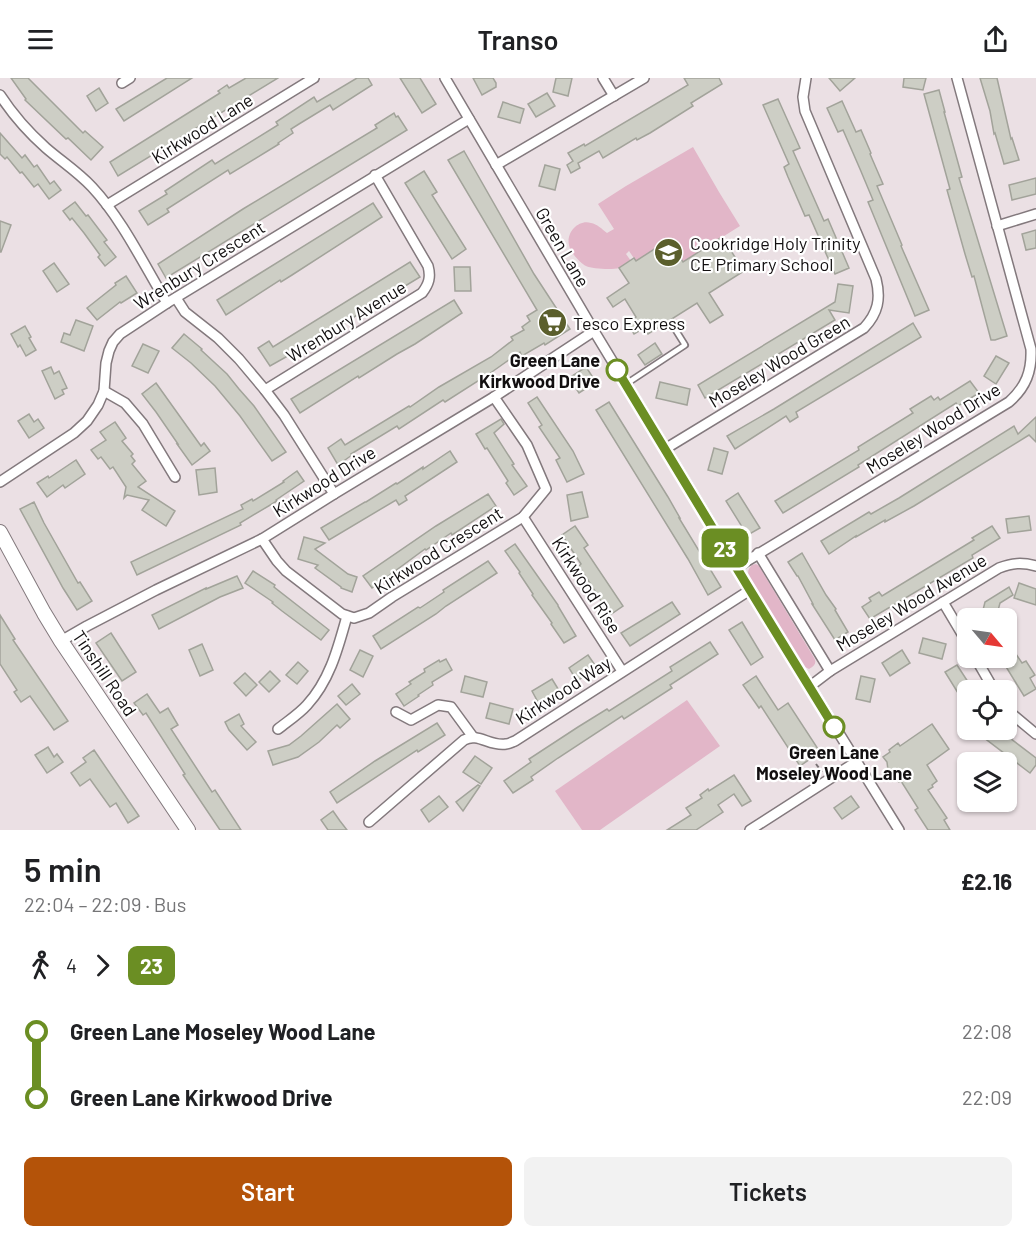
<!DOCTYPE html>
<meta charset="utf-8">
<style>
:root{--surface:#fff;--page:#f2f2f2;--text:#202124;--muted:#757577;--accent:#b45309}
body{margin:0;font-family:Barlow,sans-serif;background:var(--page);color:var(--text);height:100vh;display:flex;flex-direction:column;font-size:22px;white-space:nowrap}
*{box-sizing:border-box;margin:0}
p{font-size:20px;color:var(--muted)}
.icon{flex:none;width:33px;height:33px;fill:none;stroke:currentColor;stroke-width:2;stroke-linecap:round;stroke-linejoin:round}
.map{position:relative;height:752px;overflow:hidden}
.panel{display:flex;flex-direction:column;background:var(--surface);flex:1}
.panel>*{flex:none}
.badge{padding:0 12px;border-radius:9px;font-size:21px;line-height:39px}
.needle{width:39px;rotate:119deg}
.tools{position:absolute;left:957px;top:530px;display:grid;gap:12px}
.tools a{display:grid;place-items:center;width:60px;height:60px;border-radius:9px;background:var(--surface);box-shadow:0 2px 4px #0004;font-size:30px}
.map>.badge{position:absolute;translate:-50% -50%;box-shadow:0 0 0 3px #fff}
.legs{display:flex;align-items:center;gap:9px;height:66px;padding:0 24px;font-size:20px}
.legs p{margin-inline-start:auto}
.summary{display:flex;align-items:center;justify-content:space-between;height:102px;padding:0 24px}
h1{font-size:33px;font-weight:600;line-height:45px}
.primary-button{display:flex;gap:12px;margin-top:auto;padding:12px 24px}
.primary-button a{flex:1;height:69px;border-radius:9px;background:var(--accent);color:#fff;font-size:24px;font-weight:600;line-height:69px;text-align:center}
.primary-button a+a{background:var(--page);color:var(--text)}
ul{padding:0 24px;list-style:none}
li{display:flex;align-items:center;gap:21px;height:66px;font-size:22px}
li i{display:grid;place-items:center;width:9px;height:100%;margin:0 8px;background:currentColor}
li i::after{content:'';width:15px;height:15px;margin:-8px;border:4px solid;border-radius:50%;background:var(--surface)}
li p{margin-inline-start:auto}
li:first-child i{background:linear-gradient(#0000 50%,currentColor 0)}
li:last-child i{background:linear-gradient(currentColor 50%,#0000 0)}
header{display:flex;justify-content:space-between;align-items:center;height:78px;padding:0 24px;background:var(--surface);font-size:27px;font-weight:600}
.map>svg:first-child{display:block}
.green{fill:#e2b6c8}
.building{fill:#cdcec5;stroke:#a2a39a;stroke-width:1.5}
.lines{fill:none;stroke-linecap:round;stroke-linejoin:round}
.lane-casing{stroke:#83797d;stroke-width:8}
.street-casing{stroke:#83797d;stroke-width:12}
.secondary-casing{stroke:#83797d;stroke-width:16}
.path{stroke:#797274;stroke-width:2;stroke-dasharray:4.5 3;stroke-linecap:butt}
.lane{stroke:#fff;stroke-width:4.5}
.street{stroke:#fff;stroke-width:9}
.secondary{stroke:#fff;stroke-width:14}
.line-1-casing{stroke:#fff;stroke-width:14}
.line-1{stroke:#6b8e23;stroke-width:9}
.stop-1-dot{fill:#fff;stroke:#6b8e23;stroke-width:3}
.labels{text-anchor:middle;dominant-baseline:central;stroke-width:4.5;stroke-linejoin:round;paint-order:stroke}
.street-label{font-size:18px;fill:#120f10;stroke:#fff}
.poi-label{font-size:18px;fill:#120f10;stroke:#fff;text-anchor:start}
.stop-label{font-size:18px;font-weight:bold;fill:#120f10;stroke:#fff;text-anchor:end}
</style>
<header><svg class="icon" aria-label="menu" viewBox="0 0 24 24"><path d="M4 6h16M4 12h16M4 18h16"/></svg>Transo<svg class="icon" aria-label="share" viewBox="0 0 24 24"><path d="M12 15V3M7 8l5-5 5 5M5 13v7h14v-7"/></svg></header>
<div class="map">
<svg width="1036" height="752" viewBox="0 0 1036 752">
<rect width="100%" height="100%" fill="#ebe0e4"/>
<g class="green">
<path d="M693 69 719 114 740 148 697 175 685 188 673 169 663 175 658 168 650 174 642 192 629 173 626 176 631 183C627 185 623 189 619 190 613 192 592 191 586 188 580 185 570 174 569 167 566 154 579 141 591 145 597 146 602 151 607 155L614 151 598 126 626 108Z"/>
<path d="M756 486 759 488 813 578C817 584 816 587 809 591L805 589 802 586 751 502C747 496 747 492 752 487Z"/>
<path d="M687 622 720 668 600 752H582L555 713Z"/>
</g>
<g class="building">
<path d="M11 0H28L83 55 85 53 103 69 91 82 68 60 66 61 25 22 26 21Z"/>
<path d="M167 0H192L124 43 116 31Z"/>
<path d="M246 0H278L118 98 110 84 220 15 218 13 227 7 229 10Z"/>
<path d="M357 0H368L372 7 333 32 330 27 299 46 291 51 293 55 278 65 279 66 230 96 228 92 167 131 169 134 148 147 139 133 167 116 165 113 212 82 215 86 278 47 276 44 314 19 317 24Z"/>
<path d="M400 0H420L436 26 422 35Z"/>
<path d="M473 0H493L496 5V9L482 17Z"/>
<path d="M556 0H572L568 18 553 14Z"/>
<path d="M684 0H719L722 6 691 25 693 28 650 55 637 62 636 60 603 80 599 73 578 85 580 90 571 95 567 87 573 83 568 75 584 66 585 68 688 7Z"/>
<path d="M829 0H855L840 13Z"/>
<path d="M904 0H926L923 12 903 9Z"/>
<path d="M980 0H997L1011 61 1012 60 1019 82 1004 86 995 55 994 56 990 33Z"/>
<path d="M99 10 108 25 96 33 87 18Z"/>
<path d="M939 12 945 34H944L962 99 959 100 1007 258 995 262H991L974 198 972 199 965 176 947 112 950 111 924 16Z"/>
<path d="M547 15 555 28 536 39 528 26Z"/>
<path d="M778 21 800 70 793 73 824 143 828 141 849 190 835 196 809 137 805 138 788 99 784 89 789 86 763 27Z"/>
<path d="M842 23 856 54 861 52 871 75 870 76 883 106 877 108 902 167 901 168 929 232 915 238 868 124 873 122 860 91 843 52 838 54 827 30Z"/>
<path d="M503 24 524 31 520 45 498 39Z"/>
<path d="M394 35 396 39 398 38 407 52 166 200 158 186 243 131 377 50 375 47Z"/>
<path d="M0 55 22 80 25 77 34 89 37 87 50 106 54 103 61 112 49 121 38 106 34 109 22 94 20 95 7 79 5 81 0 76Z"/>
<path d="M464 73 534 196 570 251 545 267 544 265 522 278 520 274 489 296 445 324 443 322 399 351 397 348 351 376 352 377 338 387 328 370 341 361 345 367 409 328 410 329 439 309 491 279 513 262 511 259 524 252 522 249 530 243 527 238 537 232 448 82Z"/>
<path d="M545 87 560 91 555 112 539 108Z"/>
<path d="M424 93 437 114 432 117 466 171 452 181 405 105Z"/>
<path d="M1036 100V116L1012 122 1009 107Z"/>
<path d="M75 124 86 138 88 137 107 162 104 164 116 179 105 188 98 179 100 177 84 155 72 140 70 142 63 133Z"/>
<path d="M373 125 382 139 292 197 281 204 280 202 226 237 217 222Z"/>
<path d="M0 143 11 147 1 174H0Z"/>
<path d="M1036 152V170L1026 172 1022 156Z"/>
<path d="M722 159 744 193 709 215 723 237 710 245 697 225 648 256 644 250 634 256 627 245 636 239 625 221 613 229 607 220 629 205 619 190 634 180 636 183 659 168 663 175 673 169 683 184Z"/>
<path d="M410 184 420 199 316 262 270 288 258 270 269 263 273 269Z"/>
<path d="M54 185 69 206 57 214 43 193Z"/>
<path d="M454 189H470L471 213H455Z"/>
<path d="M126 198 137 215 121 225 120 224 97 242 87 230 116 207 115 205Z"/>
<path d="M838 206 853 208 849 235 829 232 835 242 705 320 698 307 835 224Z"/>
<path d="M454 222 462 235 415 266 397 276 359 300 358 298 300 335 291 321Z"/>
<path d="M76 242 93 248 84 273 61 264 64 255 70 257Z"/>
<path d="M913 245 921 259 796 334 798 339 790 344 786 338 735 371 727 358 774 331Z"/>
<path d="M25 248 31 259 29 260 36 272 26 278 20 267 18 269 11 256Z"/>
<path d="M184 256 202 271 201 272 227 296 239 311 254 328 286 374 272 383 240 338 215 308 191 285 172 270Z"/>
<path d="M655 265 662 276 645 287 638 277Z"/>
<path d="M143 266 159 273 148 295 132 288Z"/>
<path d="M996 278 1009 285 996 306 984 298Z"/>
<path d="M51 289 54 296 59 293 67 310 62 312 64 316 55 321 42 293Z"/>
<path d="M586 289 596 304 579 315 569 300Z"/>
<path d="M970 303 979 315 958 328 956 325 858 387 859 389 783 435 775 423 859 372 858 369 913 335 910 331 931 318 934 322 938 319 940 322Z"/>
<path d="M660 304 690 311 687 327 656 320Z"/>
<path d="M156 305 201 368 204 365 210 373 192 387 177 366H178L156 334 142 316Z"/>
<path d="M537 319 573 373 584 396 567 404 556 382 560 380 539 349 542 347 528 325Z"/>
<path d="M609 324 668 419 680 440H679L721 509 708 517 688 481 596 332Z"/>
<path d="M29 336 34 344 38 341 44 350 29 360 18 343Z"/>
<path d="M1036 339V364L1029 357 914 428 885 444V442L856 459V458L829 476 821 463 869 434 871 436 899 420 1014 348 1018 356Z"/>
<path d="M501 341 504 346 494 355 514 386 512 387 527 408 514 417 506 405 508 403 487 370 485 371 476 356Z"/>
<path d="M115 344 126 360 122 363 133 376 131 378 135 383 132 386 146 403 138 409 175 433 166 448 142 432 149 422 127 417 124 420 126 409 113 389 110 391 101 379 98 381 91 372 106 362 100 354Z"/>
<path d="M714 370 728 374 722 396 708 392Z"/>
<path d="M450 373 457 384 405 418 407 422 399 427 396 422 329 462 321 450 365 424H366L396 405 397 406 423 389V391Z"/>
<path d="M76 382 85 396 65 410 63 407 47 419 37 405 48 398 49 400Z"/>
<path d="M215 390 217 414 199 417 196 392Z"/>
<path d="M297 393 304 403 276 422 277 423 240 445 241 447 137 497 131 484 243 431 241 427 252 421 253 423 284 404 283 403Z"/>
<path d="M582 414 588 439 571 443 567 417Z"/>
<path d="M738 415 760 450 746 458 741 447 726 423Z"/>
<path d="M488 416 496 428 452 457 451 455 426 472 425 471 372 510 363 498 436 448Z"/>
<path d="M34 424 44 445 78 505 80 504 92 523 77 532 63 510 20 431Z"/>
<path d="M1029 438 1031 452 1008 455 1006 441Z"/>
<path d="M575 448 588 467 584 470 623 528 610 537 579 488 581 486 562 457Z"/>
<path d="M992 448 1000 460 972 477 973 480 870 541 862 529 871 523 869 520 879 514 882 518 974 462 972 460Z"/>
<path d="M304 459 325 465 315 471 348 496 357 499 352 514 341 510V509L315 490 318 487 298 481Z"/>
<path d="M515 466 558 527V528L576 558 564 565 551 546 552 545 532 517 533 516 519 495 520 494 505 473Z"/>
<path d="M802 475 826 517 836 531 835 532 848 554 835 562 812 526H813L798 498H797L788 484Z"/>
<path d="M488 483 497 495 446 528 436 536 381 571 373 558 418 529 420 530 444 514 443 512Z"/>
<path d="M253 493 275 507 274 509 329 552 321 562 282 533 272 525 273 524 245 505Z"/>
<path d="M237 498 243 510 220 519 159 551 152 537 206 510V511Z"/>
<path d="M1019 505 1036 511V527L1014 520Z"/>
<path d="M1009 509 1013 517 1000 525 996 540H981L985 524Z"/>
<path d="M672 524 680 536 630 568 621 555Z"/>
<path d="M0 537 15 561 13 562 68 643 54 652 30 618 21 624 14 614 17 612 0 586Z"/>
<path d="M742 544 763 579 751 587 729 552Z"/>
<path d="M111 555 136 594 122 603 96 565Z"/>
<path d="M923 560 946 566 942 581 919 575Z"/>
<path d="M1006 561 1022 585 1026 583 1035 597 1030 600 1036 611 1024 618 1000 579H1006Z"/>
<path d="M710 564 718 576 670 607 672 610 624 641 622 638 558 680 531 699 533 702 513 715 504 703 531 684 529 681 578 649 607 631 609 633 672 593 670 589Z"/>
<path d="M202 566 213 592 200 598 189 572Z"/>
<path d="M360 572 373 578 363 599 350 592Z"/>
<path d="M902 572 910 585 890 598 882 585Z"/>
<path d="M588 577 597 590 577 603 569 590Z"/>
<path d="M446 581 452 592 432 604 433 607 418 617 419 618 404 628 396 616 411 606 409 604 425 594 424 591 439 582 440 584Z"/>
<path d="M298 584 308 593 297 606 286 597Z"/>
<path d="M957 587 970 607 968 609V631L945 594Z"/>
<path d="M270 593 280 603 269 614 259 604Z"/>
<path d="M245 595 257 607 246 618 234 605Z"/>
<path d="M465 598 487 604 483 619 461 614Z"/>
<path d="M756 598 778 632 788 625 820 674 800 688 761 628 759 630 743 607Z"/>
<path d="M861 598 875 601 870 624 856 621Z"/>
<path d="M552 601 560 614 539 626 532 613Z"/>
<path d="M352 606 360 616 346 627 338 618Z"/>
<path d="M147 616 160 635 168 630 178 647 171 651 212 714 215 712 241 752H220L183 697 185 696 146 635 143 637 134 625Z"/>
<path d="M490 625 513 631 509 646 486 640Z"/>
<path d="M337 626 350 641 340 650 337 647 319 664 298 679 273 687 268 673 289 667 301 658Z"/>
<path d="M239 636 244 646 241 648 256 664 247 672 229 652 225 644Z"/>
<path d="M437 645 445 657 418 674 417 672 337 725 330 714 375 683Z"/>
<path d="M932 646 949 671 927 687 937 703 932 707 933 709 928 712 947 740 944 742 950 752H928L915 732 918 730 901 703 899 704 894 697 888 692 887 684 883 679 890 674 889 672 898 665 900 668Z"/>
<path d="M989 651H998L1036 680V687L1030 695 983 659Z"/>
<path d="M48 669 54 679 57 676 63 684 47 695 35 677Z"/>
<path d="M94 672 139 738 128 745 116 725 110 729 90 701 80 708 71 695 86 684 83 680Z"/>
<path d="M475 678 492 690 481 706 463 694Z"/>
<path d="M734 697 751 723 742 728 734 716 718 727 723 734 696 752H667L691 737 686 730 702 720 700 717 708 711 709 713Z"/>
<path d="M478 707 480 708 463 733 456 724Z"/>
<path d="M439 718 448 729 429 744 421 732Z"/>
<path d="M851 718 859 729 842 741 834 730Z"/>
<path d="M333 733 340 743 347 752H328L321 742Z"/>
</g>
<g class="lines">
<defs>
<path id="lane" d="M626 306 685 267 675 251"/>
<g id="street">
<path d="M445 0 594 253 737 489 750 512 899 752"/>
<path d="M603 0 614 18"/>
<path d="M122 5 130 0"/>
<path d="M0 17C13 37 28 54 46 70 61 83 78 94 92 109 122 141 144 187 167 225"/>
<path d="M496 87 644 0"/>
<path d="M107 127 314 0"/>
<path d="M997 148 1036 136"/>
<path d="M176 220 185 234 218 260 239 281 265 312 284 337 334 416"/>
<path d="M265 312 422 215C429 206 431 199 428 188L375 97"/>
<path d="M104 313 125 325 143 346 175 399"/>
<path d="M665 371 864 250C878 235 881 221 876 201L805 33 803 19 806 0"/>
<path d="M0 404 74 355 87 343 98 327 104 313 106 285 109 273 113 264 120 256 167 225 469 41"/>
<path d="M523 439 622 593"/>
<path d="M262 461 277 483 286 493 342 536 354 540 369 535 392 519 523 439 546 411 527 367 494 319"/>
<path d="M758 475 830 593"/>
<path d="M737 489 1009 324C1026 309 1032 293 1031 271L957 0"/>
<path d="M943 524 968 566"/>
<path d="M61 563 87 548 156 512 262 461 334 416 494 319 594 253"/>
<path d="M975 579 994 612"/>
<path d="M809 609 830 593 999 490C1012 485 1022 484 1036 488"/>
<path d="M1006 631 1036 656"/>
<path d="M396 634 411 642 438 627 451 629 473 659"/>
<path d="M278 651C288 643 299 636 307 627 330 602 338 570 347 538"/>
<path d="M369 744 464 662C478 654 490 669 506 666 509 666 512 664 515 663L750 512"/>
<path d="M750 752 856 684"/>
</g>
<path id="secondary" d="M0 454 44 535 61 563 188 752"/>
</defs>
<use href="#lane" class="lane-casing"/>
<use href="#street" class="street-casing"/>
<use href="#secondary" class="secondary-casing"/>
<path class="path" d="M816 686 822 694"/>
<use href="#lane" class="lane"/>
<use href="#street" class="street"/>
<use href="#secondary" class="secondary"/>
</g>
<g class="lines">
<defs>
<path id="line-1" d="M617 292 750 512 834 649"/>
</defs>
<use href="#line-1" class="line-1-casing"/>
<use href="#line-1" class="line-1"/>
</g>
<defs>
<symbol id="school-disc" viewBox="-11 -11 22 22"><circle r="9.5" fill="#5b5f2c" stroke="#fff"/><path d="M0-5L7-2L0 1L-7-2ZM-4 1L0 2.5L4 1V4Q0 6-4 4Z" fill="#fff"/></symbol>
<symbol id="supermarket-disc" viewBox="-11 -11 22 22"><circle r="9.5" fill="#5b5f2c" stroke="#fff"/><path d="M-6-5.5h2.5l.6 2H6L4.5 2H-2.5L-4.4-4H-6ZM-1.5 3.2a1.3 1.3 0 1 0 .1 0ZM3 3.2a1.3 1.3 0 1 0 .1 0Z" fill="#fff"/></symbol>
</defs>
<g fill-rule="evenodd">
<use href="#school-disc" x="652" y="158" width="33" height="33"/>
<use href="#supermarket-disc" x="536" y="228" width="33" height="33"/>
</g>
<g class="stop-1-dot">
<circle cx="617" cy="292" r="10"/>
<circle cx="834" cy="649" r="10"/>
</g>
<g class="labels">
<g class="street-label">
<text transform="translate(202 50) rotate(-32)">Kirkwood Lane</text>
<text transform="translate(563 169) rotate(60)">Green Lane</text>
<text transform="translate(199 187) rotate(-32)">Wrenbury Crescent</text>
<text transform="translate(346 243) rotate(-32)">Wrenbury Avenue</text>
<text transform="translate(779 283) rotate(-31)">Moseley Wood Green</text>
<text transform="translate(933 350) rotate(-32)">Moseley Wood Drive</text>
<text transform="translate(324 403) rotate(-32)">Kirkwood Drive</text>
<text transform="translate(438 472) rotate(-32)">Kirkwood Crescent</text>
<text transform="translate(587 507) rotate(57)">Kirkwood Rise</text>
<text transform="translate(911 524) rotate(-31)">Moseley Wood Avenue</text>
<text transform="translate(105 595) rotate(56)">Tinshill Road</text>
<text transform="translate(563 612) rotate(-33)">Kirkwood Way</text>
</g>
<g class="poi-label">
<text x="690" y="165">Cookridge Holy Trinity<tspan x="690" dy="21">CE Primary School</tspan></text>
<text x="573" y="245">Tesco Express</text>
</g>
<g class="stop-label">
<text x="600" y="282">Green Lane<tspan x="600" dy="21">Kirkwood Drive</tspan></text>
<text x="834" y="674" text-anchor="middle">Green Lane<tspan x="834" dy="21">Moseley Wood Lane</tspan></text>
</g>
</g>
</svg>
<div class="tools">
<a><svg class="needle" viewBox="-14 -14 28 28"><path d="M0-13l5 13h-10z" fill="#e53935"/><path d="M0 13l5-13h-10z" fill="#757577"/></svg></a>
<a><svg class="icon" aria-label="locate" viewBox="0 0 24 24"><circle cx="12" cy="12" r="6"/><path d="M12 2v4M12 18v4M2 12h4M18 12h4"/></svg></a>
<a><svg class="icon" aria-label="layers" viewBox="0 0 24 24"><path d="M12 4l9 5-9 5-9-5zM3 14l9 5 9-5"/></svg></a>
</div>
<b class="badge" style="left:725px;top:470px;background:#6b8e23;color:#fff">23</b>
</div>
<section class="panel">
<div class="summary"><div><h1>5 min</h1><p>22:04 – 22:09 · Bus</p></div><b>£2.16</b></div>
<div class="legs"><svg class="icon" aria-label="walk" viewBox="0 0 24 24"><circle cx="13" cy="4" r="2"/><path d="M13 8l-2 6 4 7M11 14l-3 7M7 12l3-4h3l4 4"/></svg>4<svg class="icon" aria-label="forward" viewBox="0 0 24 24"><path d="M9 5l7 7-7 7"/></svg><b class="badge" style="background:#6b8e23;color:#fff">23</b></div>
<ul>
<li><i style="color:#6b8e23"></i><b>Green Lane Moseley Wood Lane</b><p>22:08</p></li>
<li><i style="color:#6b8e23"></i><b>Green Lane Kirkwood Drive</b><p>22:09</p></li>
</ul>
<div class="primary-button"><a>Start</a><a>Tickets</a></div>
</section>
